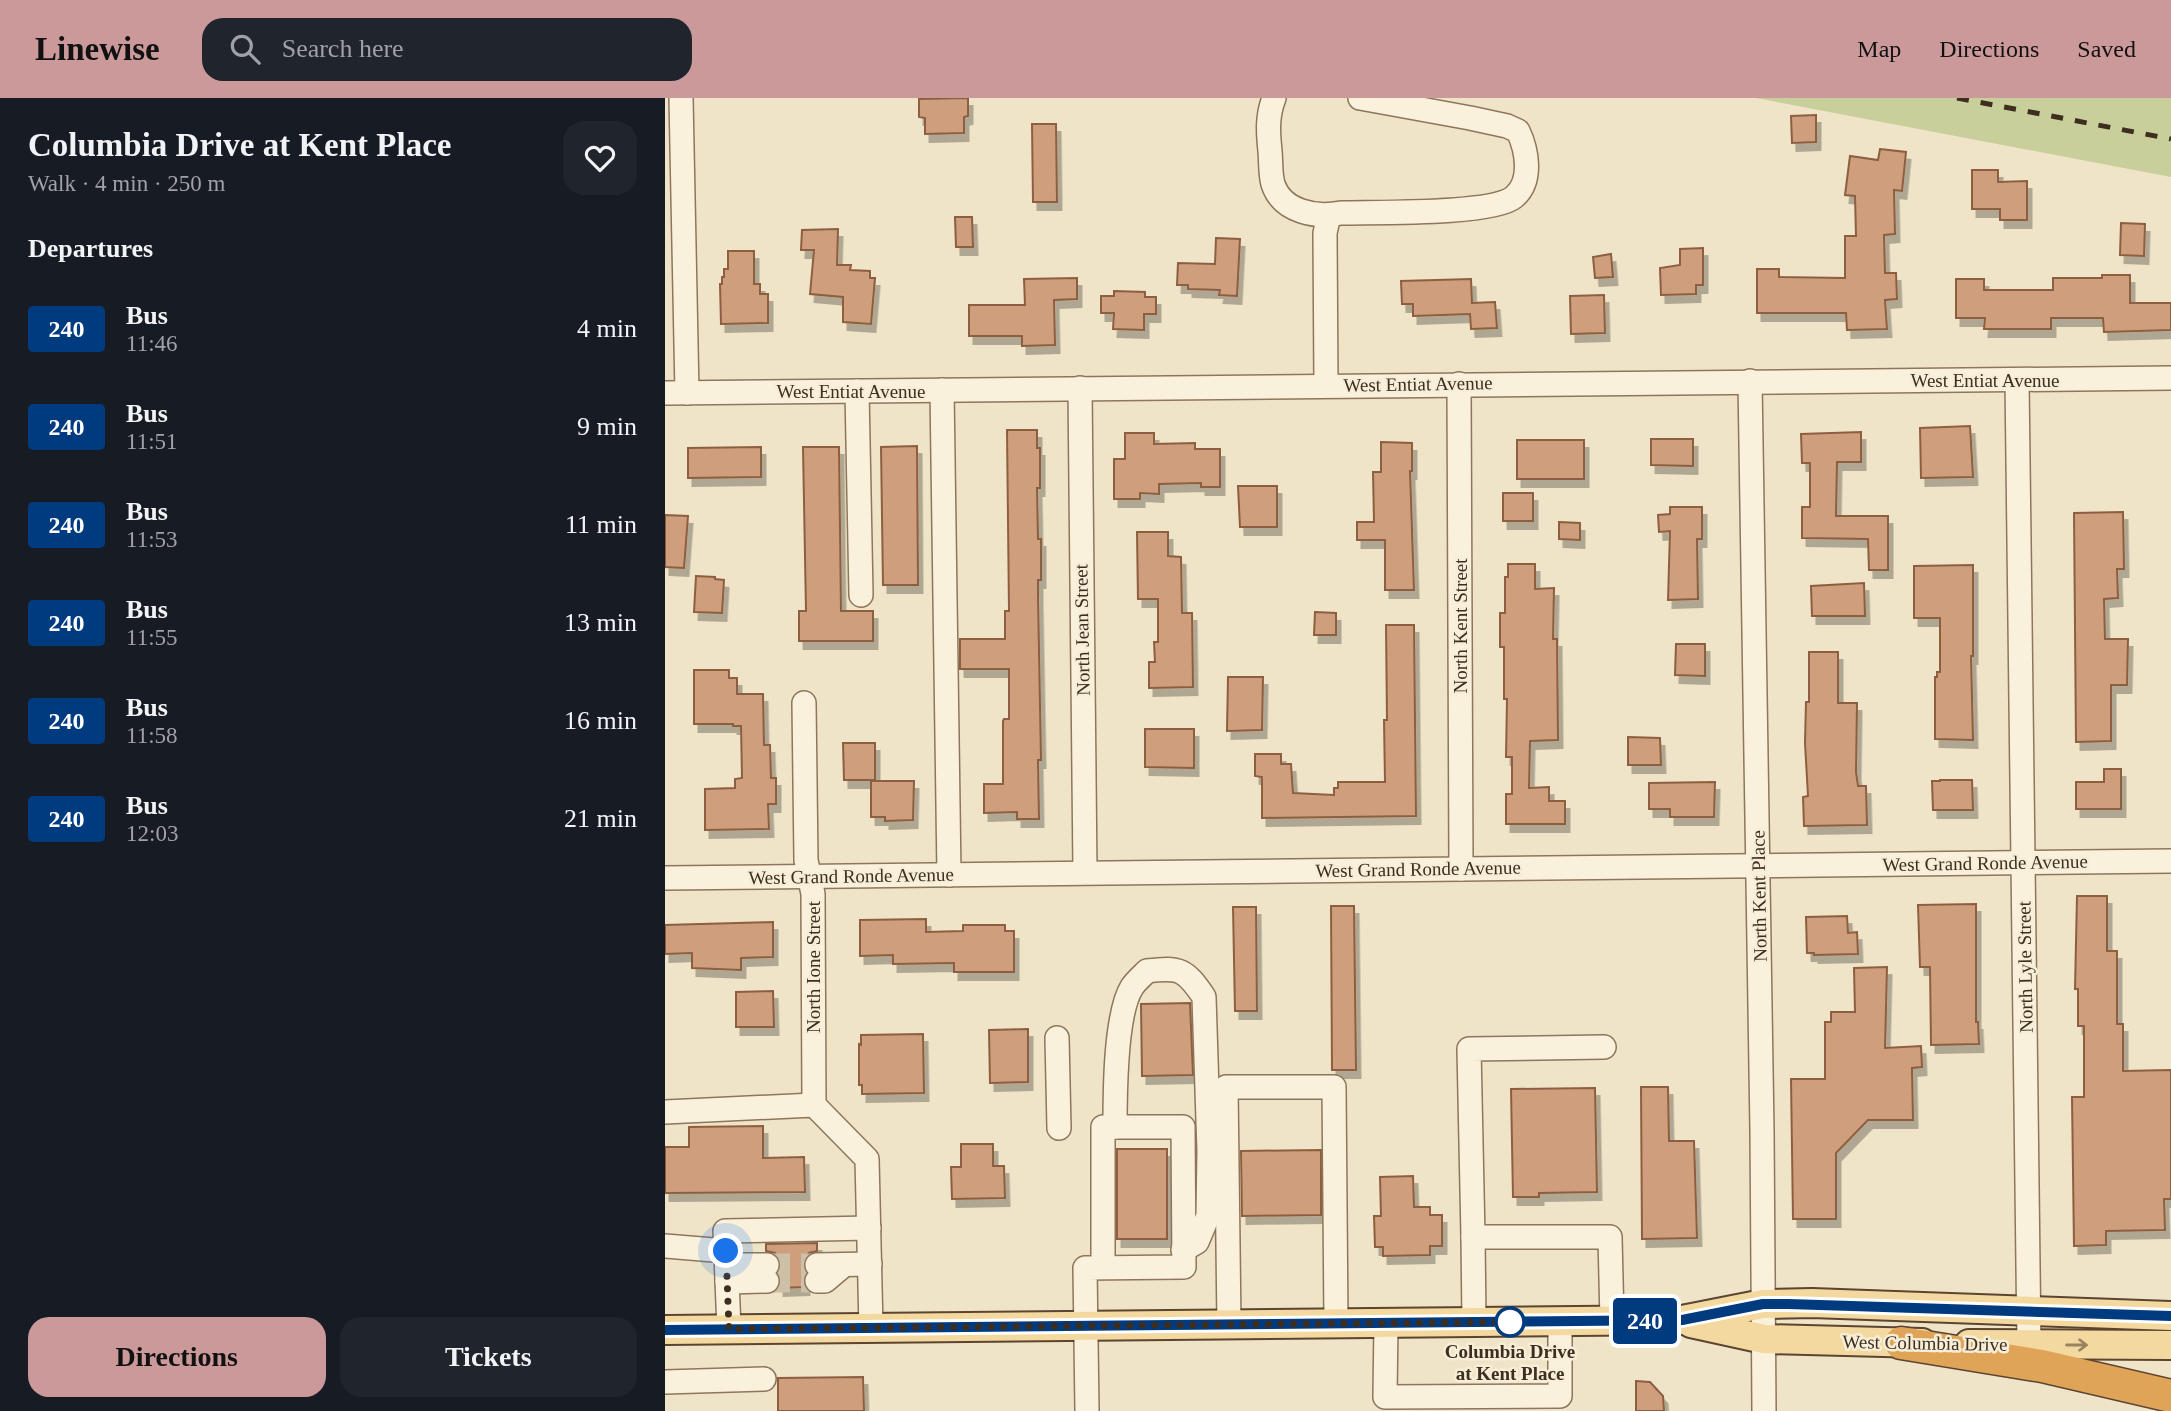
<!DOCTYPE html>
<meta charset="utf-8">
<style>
:root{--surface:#171b24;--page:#20242c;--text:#f1f3f6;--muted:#9ea1a6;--accent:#cc999b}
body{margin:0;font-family:"Times New Roman",serif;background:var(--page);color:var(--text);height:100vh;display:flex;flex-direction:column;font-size:26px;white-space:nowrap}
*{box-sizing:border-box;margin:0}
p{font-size:23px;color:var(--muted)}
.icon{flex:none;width:38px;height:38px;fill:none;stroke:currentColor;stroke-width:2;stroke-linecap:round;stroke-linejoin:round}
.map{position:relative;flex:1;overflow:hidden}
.sheet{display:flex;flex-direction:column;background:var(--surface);width:665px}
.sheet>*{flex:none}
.badge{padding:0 14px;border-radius:5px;font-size:24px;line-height:46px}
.you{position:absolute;width:35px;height:35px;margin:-18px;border:5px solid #fff;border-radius:50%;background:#1a73e8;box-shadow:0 0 0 10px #1a73e833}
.map>.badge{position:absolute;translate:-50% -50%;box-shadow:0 0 0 4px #fff}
h2{padding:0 28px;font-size:26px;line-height:63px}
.round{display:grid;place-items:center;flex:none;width:74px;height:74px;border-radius:21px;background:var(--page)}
.head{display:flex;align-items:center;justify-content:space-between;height:119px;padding:0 28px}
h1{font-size:33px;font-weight:700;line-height:52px}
.primary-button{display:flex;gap:14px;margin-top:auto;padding:14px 28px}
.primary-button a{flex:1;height:80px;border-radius:21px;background:var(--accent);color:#111;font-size:28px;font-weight:700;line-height:80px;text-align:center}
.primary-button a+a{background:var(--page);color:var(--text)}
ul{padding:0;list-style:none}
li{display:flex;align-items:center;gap:21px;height:98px;padding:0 28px}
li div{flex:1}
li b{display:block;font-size:26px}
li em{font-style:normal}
li .badge{min-width:77px;font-weight:700;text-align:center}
header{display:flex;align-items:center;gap:42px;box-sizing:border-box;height:98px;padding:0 35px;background:var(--accent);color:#111}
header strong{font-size:33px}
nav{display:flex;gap:38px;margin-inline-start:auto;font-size:24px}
.search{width:490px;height:63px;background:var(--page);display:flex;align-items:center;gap:18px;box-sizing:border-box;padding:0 24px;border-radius:21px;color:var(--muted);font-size:26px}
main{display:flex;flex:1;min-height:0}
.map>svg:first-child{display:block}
.green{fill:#c9cf9b}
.building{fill:#cf9f7d;stroke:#8d5f41;stroke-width:2;filter:url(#shadow)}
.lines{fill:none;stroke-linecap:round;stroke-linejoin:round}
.minor-tunnel{stroke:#ccc0a6;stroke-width:23;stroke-dasharray:23 11;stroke-linecap:butt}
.minor-casing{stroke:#8d765c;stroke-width:26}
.major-casing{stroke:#5b4430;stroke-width:32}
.highway-casing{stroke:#5b4430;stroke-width:35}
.minor{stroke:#faf1dc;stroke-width:23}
.major{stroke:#f3d9a0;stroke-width:28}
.highway{stroke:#e0a458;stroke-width:32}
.rail{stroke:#3d2e20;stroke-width:5;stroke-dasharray:12 12;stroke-linecap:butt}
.oneway{stroke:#988460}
.line-casing{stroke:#fff;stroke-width:16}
.line{stroke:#003b80;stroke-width:10}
.walk{stroke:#3d2e20;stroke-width:7;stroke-dasharray:0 12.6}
.stop-dot{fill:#fff;stroke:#003b80;stroke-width:3.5}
.labels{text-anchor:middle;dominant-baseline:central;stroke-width:5;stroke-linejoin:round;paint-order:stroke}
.street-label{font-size:19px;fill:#3d2e20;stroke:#f7eed8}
.stop-label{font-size:19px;font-weight:bold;fill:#3d2e20;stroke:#f7eed8}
</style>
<header>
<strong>Linewise</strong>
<div class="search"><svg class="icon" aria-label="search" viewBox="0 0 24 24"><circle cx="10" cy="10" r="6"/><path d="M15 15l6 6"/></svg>Search here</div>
<nav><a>Map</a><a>Directions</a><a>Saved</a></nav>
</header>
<main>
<section class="sheet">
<div class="head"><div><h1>Columbia Drive at Kent Place</h1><p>Walk · 4 min · 250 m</p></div><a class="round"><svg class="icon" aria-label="heart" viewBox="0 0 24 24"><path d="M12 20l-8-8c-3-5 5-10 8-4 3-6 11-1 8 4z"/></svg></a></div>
<h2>Departures</h2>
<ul>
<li><span class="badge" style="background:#003b80;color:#fff">240</span><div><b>Bus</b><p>11:46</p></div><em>4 min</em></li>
<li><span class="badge" style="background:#003b80;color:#fff">240</span><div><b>Bus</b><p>11:51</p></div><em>9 min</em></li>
<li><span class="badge" style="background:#003b80;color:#fff">240</span><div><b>Bus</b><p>11:53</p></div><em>11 min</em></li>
<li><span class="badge" style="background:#003b80;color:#fff">240</span><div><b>Bus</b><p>11:55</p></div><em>13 min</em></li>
<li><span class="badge" style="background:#003b80;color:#fff">240</span><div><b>Bus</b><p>11:58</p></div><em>16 min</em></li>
<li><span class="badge" style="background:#003b80;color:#fff">240</span><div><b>Bus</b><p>12:03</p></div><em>21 min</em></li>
</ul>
<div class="primary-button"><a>Directions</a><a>Tickets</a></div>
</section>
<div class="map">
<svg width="1506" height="1313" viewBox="0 0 1506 1313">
<defs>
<filter id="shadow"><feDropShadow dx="4.5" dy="8" stdDeviation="0" flood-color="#0004"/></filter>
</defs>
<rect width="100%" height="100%" fill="#f0e4c8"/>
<path class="green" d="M1091 0H1506V79Z"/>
<g class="building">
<path d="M303 0V18L299 19V35L260 36V20L254 19V1Z"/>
<path d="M1151 17V44L1127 45 1126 18Z"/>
<path d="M367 26H391L392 104H368Z"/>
<path d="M1215 51 1241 54 1237 93 1229 92 1230 136 1219 137 1220 175H1231L1232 201 1220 202 1222 231 1182 232 1181 215H1092V171H1114V179L1180 180V138H1191L1190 98 1180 97 1185 58 1213 62Z"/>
<path d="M1307 72H1333V84L1362 83V122H1335V111H1307Z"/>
<path d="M290 119H307L308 149H291Z"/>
<path d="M1456 125 1480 126 1479 158 1455 157Z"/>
<path d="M173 131 172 167H186L185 172 205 173V180H210L206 226 178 224V199L145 196 149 152H136L137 132Z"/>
<path d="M551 140 575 141 572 198 554 197 555 192 523 191V187H512L513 165 550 166Z"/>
<path d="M1038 150V187H1031V196L996 197 995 170 1015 167V151Z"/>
<path d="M63 153H89V186H95V196H103V225L56 226 55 186H57V179H59V171H63Z"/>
<path d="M946 156 948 179 930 180 928 159Z"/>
<path d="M1437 177H1465V205H1506V232L1439 234 1438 220H1386V231H1319L1320 220H1291V181H1319V192H1388V180H1437Z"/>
<path d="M412 180V201L389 202 390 247 357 248V238H304V207H360L359 181Z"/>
<path d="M806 181 807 205 830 204 832 230 806 231 805 216 748 218V206H737L736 183Z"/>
<path d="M449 193 480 194V199H491V216H479V232L448 231 449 215H436V198H449Z"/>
<path d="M939 197 940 235 906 236 905 198Z"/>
<path d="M1305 328 1308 379 1256 380 1255 330Z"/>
<path d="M342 332H372V350H375V390H372L373 441H376V482H373V498L376 662H373L374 721H352V714L319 715V686H338V623L339 621H344V571H295V541H340V513H344Z"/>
<path d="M1196 334V364H1172L1171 418H1223V472H1204L1203 441 1137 440V409H1145V365H1137L1136 336Z"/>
<path d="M460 335H489V346L530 345V351H555V389H536V385L494 386V396L475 395V401H449V361H460Z"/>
<path d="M986 341H1028V368L986 367Z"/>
<rect x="852" y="342" width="67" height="39"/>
<path d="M716 344 747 345V373H745L749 492H720V442H692V424H709L708 374H716Z"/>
<path d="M252 348 253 487H218L216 349Z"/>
<path d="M96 349V379L23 380V350Z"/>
<path d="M138 349H174L176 513H208V543H134V513H141Z"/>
<path d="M573 388H612V429H575Z"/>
<rect x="838" y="395" width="30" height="28"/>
<path d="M1005 409H1037V441H1032L1033 501 1003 502 1005 433 994 434 993 417 1005 416Z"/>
<path d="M1458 414 1459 471H1452L1453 500 1439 501 1440 541H1463L1462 587H1446V643L1411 644 1409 415Z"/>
<path d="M0 417 23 418 19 470 0 469Z"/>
<path d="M894 424 915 425V442L894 441Z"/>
<path d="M472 434H503V458L516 459 517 515H527L528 589 484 590V564H490L489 544H493V501H473Z"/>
<path d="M843 466H870V491L889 490 888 541H892L893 642 865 643 864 690 884 689V703H900V726H841V696H847V659H841L842 601H839V549H835V515H840V479H843Z"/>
<path d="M1308 467V558H1306L1308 642 1270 641V579H1272V574H1275V520H1249V468Z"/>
<path d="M31 478 50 479V481L59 482 57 515 29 514Z"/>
<path d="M1199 485 1200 518H1147L1146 488Z"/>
<path d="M650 514 671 515V537H649Z"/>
<path d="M721 527H749L751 718 597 720V679L590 678V656H616V666H626L628 695 669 697V690H673V684H720L719 622H722Z"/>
<path d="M1011 546H1040V578L1010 577Z"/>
<path d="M1144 554H1173V605H1192L1191 674 1193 688H1201L1202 727 1139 728 1138 699 1143 698 1140 645 1141 604H1144Z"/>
<path d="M29 572H64V580H72V596H98L99 647H105L106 680H111V706H103L104 731 40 732V691L70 690V681L77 680 76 628H68V626H29Z"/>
<path d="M563 579H598L597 632 562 633Z"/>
<path d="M480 631H529V670L480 669Z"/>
<path d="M963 639 995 640 996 667H963Z"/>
<path d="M178 645H210V682H179Z"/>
<path d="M1439 671H1456V711H1411V684H1439Z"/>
<path d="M1275 682H1307L1308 712H1268L1267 683H1275Z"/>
<path d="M206 683H249L248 722 220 723V719H206Z"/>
<path d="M1050 684 1049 719H1005V711H984V685Z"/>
<path d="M1412 798H1442V853H1452V926H1458V973L1506 972V1101H1499L1500 1132 1441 1133V1147L1409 1148 1407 999H1419V928H1413V891H1410Z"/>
<path d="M1311 806V924H1313L1314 946 1266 947 1265 869H1255L1253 807Z"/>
<path d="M666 808H689L691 972H667Z"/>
<path d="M568 809H591L592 913H570Z"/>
<path d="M1182 818 1183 835 1192 834 1193 856 1149 857V855H1142L1141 819Z"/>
<path d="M261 821V834L298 833V827H340V833H349V874H289V865L228 866V857L195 858V822Z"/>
<path d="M108 824V859L76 860V872L27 870V855L0 856V827Z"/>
<path d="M1222 869 1220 950 1256 948 1257 969 1247 970 1248 1022H1203L1171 1055V1121H1128L1126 981H1160V924H1166V914H1190L1189 870Z"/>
<path d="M108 893 109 929H71V894Z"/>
<path d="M525 905 528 977 477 978 476 906Z"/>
<path d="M363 931V984L325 985 324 932Z"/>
<path d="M258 936 259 995 197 996V987H194V946L196 947V937Z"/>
<path d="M976 989H1003L1004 1043H1029L1032 1140 977 1141Z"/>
<path d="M930 990 932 1094 874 1095V1099H848L846 991Z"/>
<path d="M98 1028V1060L139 1059 140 1094 0 1095V1049H24V1029Z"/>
<path d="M296 1046H328V1068H339L340 1100 287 1101 286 1069H296Z"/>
<rect x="452" y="1051" width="50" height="90"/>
<path d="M656 1052V1117L577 1118 576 1053Z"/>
<path d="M748 1078 749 1109H765V1117H777V1148H765V1157L718 1158V1149H710L709 1118H716L715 1079Z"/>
<path d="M152 1145V1153L144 1155 139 1161 140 1189 114 1190V1161L110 1155 101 1153V1146Z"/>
<path d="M198 1279 199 1313H113V1280Z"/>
<path d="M971 1283 985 1284 998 1298 999 1313H971Z"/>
</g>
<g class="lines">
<g class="minor-tunnel">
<path d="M102 1167H152"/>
<path d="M102 1183H152"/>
</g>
<defs>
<g id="minor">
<path d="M16 0 22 295"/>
<path d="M609 0C602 18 603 34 605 53 606 63 605 76 608 86 617 114 651 120 676 115 710 114 827 117 849 99 868 83 862 52 853 33L842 28 805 20 695 0"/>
<path d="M1352 282 1364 1247"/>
<path d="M1085 283 1097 1033 1099 1313"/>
<path d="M794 286 796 771"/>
<path d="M661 287 660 135 664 117"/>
<path d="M415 290 420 774"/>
<path d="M277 292 284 777"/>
<path d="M192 293 196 497"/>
<path d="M0 295 1506 280"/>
<path d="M139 605 141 762 148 796 149 1007"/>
<path d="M0 780 1506 763"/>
<path d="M392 940 394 1030"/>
<path d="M939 949 804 951 808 1139H945L947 1223"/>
<path d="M0 1014 149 1007 202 1061 206 1230"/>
<path d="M450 1029C450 996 450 916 467 889 471 883 477 878 482 873 515 869 520 871 539 899L544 1053 543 1118 532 1144 518 1152"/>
<path d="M808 1139 809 1224"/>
<path d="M0 1148 61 1153"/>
<path d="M62 1167H102"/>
<path d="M152 1167 205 1166"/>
<path d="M152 1183H160L179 1167"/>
<path d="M62 1184 102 1183"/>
<path d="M721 1225 720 1299 895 1298V1223"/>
<path d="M564 1227 561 989H669L671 1225"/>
<path d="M64 1231 60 1133 204 1130"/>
<path d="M0 1284 99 1281"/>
<path d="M422 1313 420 1170 519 1169 518 1029H438V1169"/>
</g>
<g id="major">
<path d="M1026 1225 1099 1241 1257 1245"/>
<path d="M0 1232 1017 1222 1098 1206 1147 1205 1506 1218"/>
<path d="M1304 1246 1506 1247"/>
</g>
<path id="highway" d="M1236 1245 1377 1268 1506 1298"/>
</defs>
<use href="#minor" class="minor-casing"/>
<use href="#major" class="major-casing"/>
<use href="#highway" class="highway-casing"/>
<use href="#minor" class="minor"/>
<use href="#major" class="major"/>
<use href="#highway" class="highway"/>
<path class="rail" d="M1292 0 1506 41"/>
</g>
<defs><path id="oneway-shaft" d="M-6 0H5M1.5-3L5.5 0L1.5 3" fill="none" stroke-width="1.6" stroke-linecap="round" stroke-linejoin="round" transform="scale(1.75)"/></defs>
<use class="oneway" href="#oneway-shaft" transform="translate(1412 1247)"/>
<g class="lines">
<defs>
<path id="line" d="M0 1232 1017 1222 1098 1206H1123L1506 1218"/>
</defs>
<use href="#line" class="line-casing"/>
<use href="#line" class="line"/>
<path class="walk" d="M61 1153 64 1231 845 1224"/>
</g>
<circle class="stop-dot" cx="845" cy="1224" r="14"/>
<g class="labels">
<g class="street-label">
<text x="1320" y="282">West Entiat Avenue</text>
<text transform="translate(753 286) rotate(-1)">West Entiat Avenue</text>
<text x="186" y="293">West Entiat Avenue</text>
<text transform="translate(795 528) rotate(-90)">North Kent Street</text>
<text transform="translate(417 532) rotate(-91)">North Jean Street</text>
<text transform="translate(1320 765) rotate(-1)">West Grand Ronde Avenue</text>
<text transform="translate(753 771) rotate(-1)">West Grand Ronde Avenue</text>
<text transform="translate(186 778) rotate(-1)">West Grand Ronde Avenue</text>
<text transform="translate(1094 798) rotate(-91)">North Kent Place</text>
<text transform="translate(148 869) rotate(-90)">North Ione Street</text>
<text transform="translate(1360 869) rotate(-91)">North Lyle Street</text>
<text transform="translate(1260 1245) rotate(1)">West Columbia Drive</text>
</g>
<g class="stop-label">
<text x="845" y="1253">Columbia Drive<tspan x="845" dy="22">at Kent Place</tspan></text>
</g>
</g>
</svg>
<div class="you" style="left:61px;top:1153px"></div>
<b class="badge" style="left:980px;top:1223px;background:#003b80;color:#fff">240</b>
</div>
</main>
